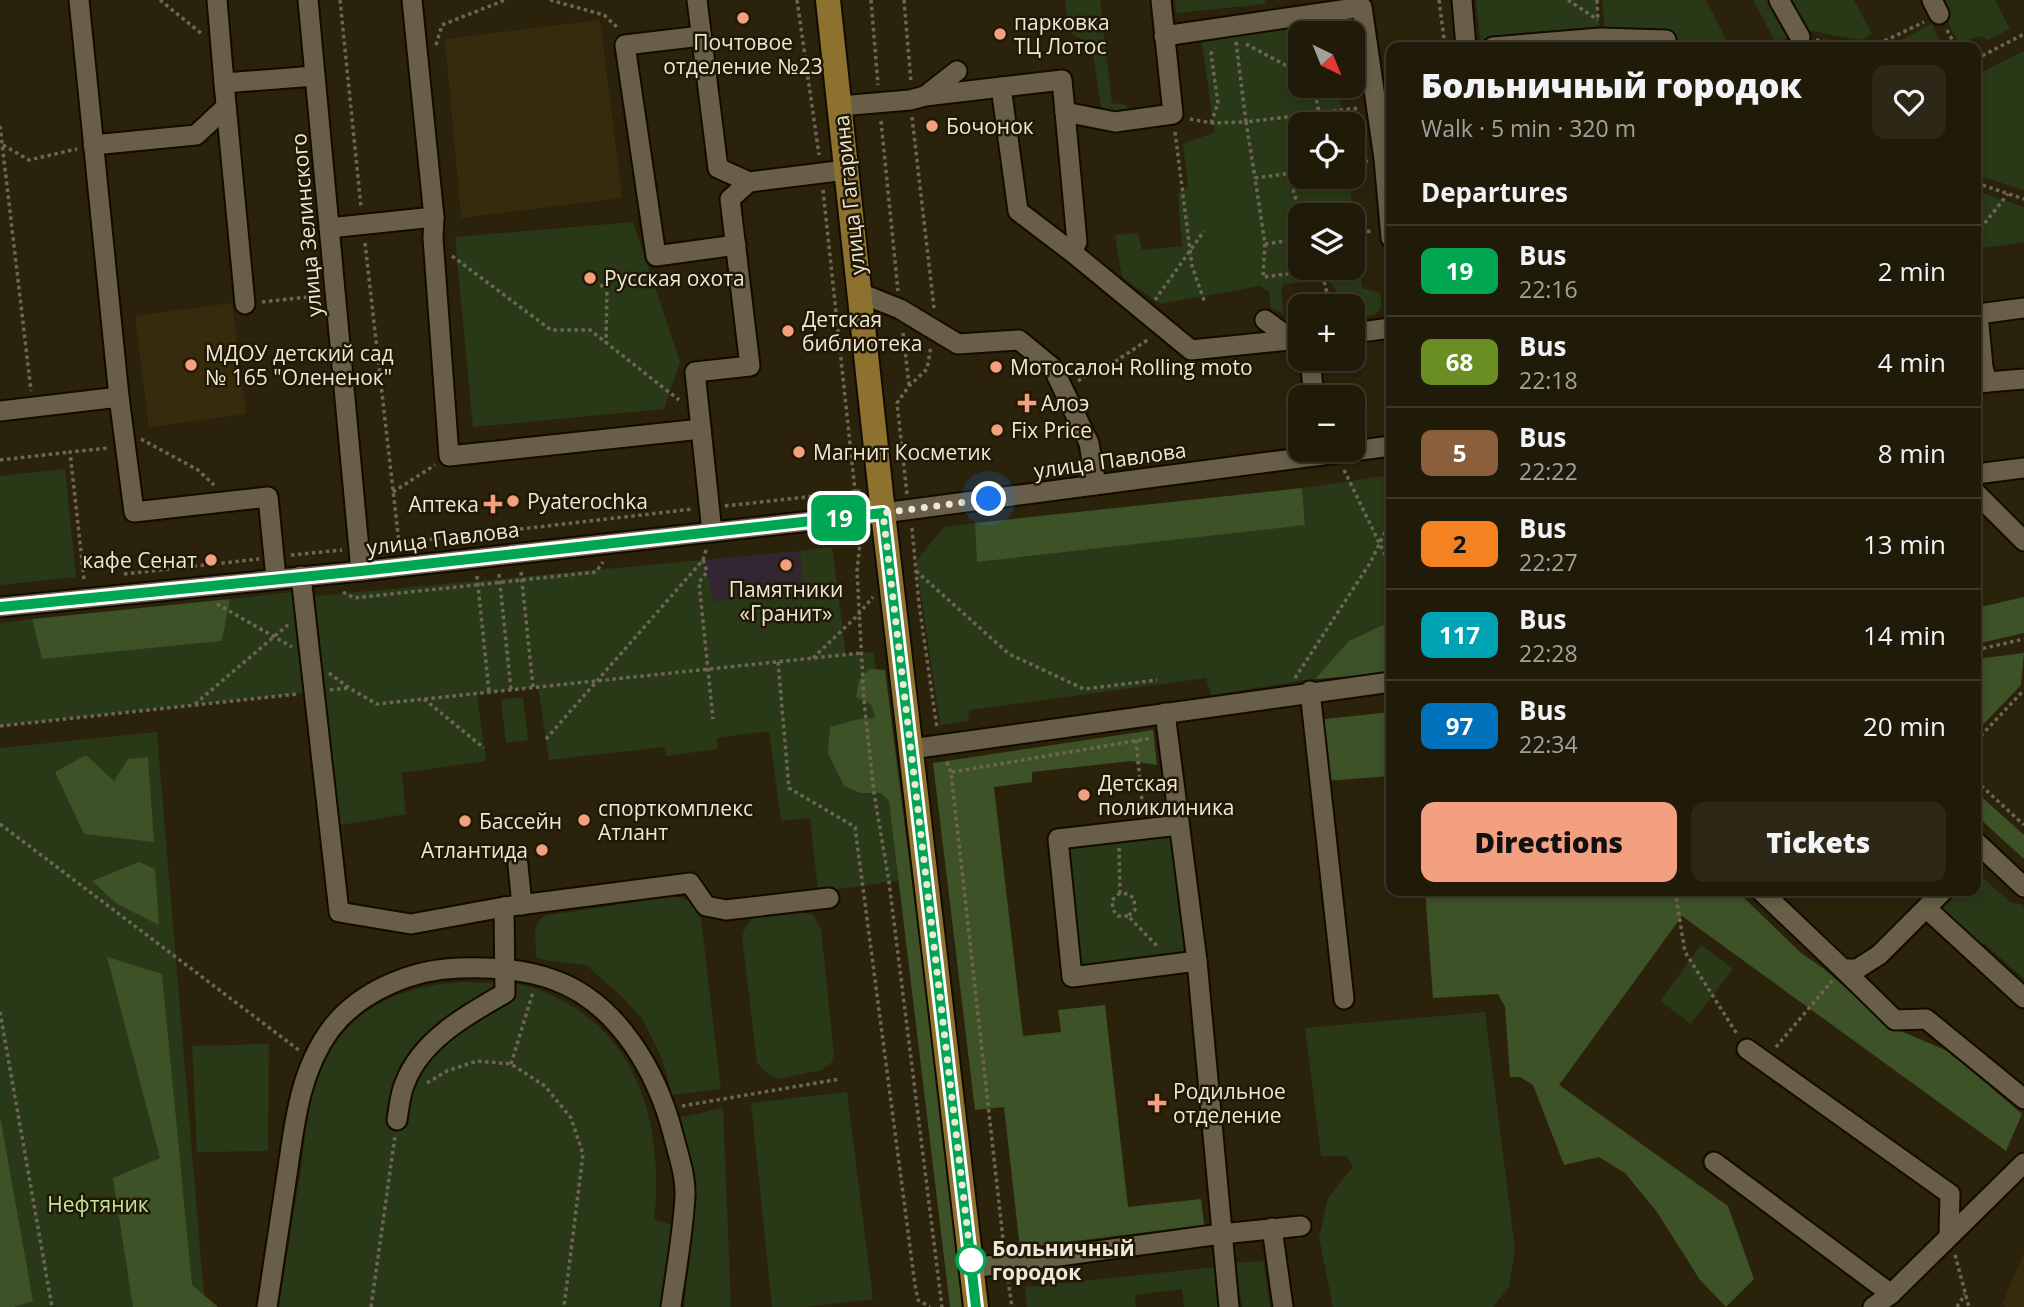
<!DOCTYPE html>
<meta charset="utf-8">
<style>
:root{--surface:#201a09;--page:#2d2717;--text:#f1f3f6;--muted:#a2a19c;--line:#3d382a;--accent:#f2a07f}
body{margin:0;font-family:"Open Sans",sans-serif;background:var(--page);color:var(--text);height:100vh;display:flex;flex-direction:column;font-size:26px;white-space:nowrap}
*{box-sizing:border-box;margin:0}
p{font-size:23px;color:var(--muted)}
.icon{flex:none;width:38px;height:38px;fill:none;stroke:currentColor;stroke-width:2;stroke-linecap:round;stroke-linejoin:round}
.map{position:relative;flex:1;overflow:hidden}
.side{position:absolute;left:1386px;top:42px;width:595px;height:854px;display:flex;flex-direction:column;background:var(--surface);border-radius:14px;box-shadow:0 4px 10px #0003,0 0 0 2px var(--line)}
.side>*{flex:none}
.badge{padding:0 14px;border-radius:10px;font-size:24px;line-height:46px}
.needle{width:46px;rotate:137deg}
.tools{position:absolute;left:1288px;top:21px;display:grid;gap:14px}
.tools a{display:grid;place-items:center;width:77px;height:77px;border-radius:14px;background:var(--surface);box-shadow:0 4px 10px #0003,0 0 0 2px var(--line);font-size:35px}
.you{position:absolute;width:35px;height:35px;margin:-18px;border:5px solid #fff;border-radius:50%;background:#1a73e8;box-shadow:0 0 0 10px #1a73e833}
.map>.badge{position:absolute;translate:-50% -50%;box-shadow:0 0 0 4px #fff}
h2{padding:0 35px;font-size:26px;line-height:63px}
.round{display:grid;place-items:center;flex:none;width:74px;height:74px;border-radius:14px;background:var(--page)}
.summary{display:flex;align-items:center;justify-content:space-between;height:119px;padding:0 35px}
h1{font-size:33px;font-weight:800;line-height:52px}
.cta{display:flex;gap:14px;margin-top:auto;padding:14px 35px}
.cta a{flex:1;height:80px;border-radius:14px;background:var(--accent);color:#111;font-size:28px;font-weight:800;line-height:80px;text-align:center}
.cta a+a{background:var(--page);color:var(--text)}
ul{padding:0;list-style:none}
li{display:flex;align-items:center;gap:21px;height:91px;padding:0 35px;border-top:2px solid var(--line)}
li div{flex:1}
li b{display:block;font-size:26px}
li em{font-style:normal}
li .badge{min-width:77px;font-weight:700;text-align:center}
.map>svg:first-child{display:block}
.commercial{fill:#332531}
.built{fill:#362b0d}
.green{fill:#293817;fill-rule:evenodd}
.forest{fill:#3e5227}
.lines{fill:none;stroke-linecap:round;stroke-linejoin:round}
.minor-casing{stroke:#130b00;stroke-width:23}
.major-casing{stroke:#130b00;stroke-width:28}
.path{stroke:#6e6653;stroke-width:3.5;stroke-dasharray:3.5 3.5;stroke-linecap:butt}
.minor{stroke:#695f48;stroke-width:19}
.major{stroke:#8c722e;stroke-width:24}
.line-casing{stroke:#fff;stroke-width:16}
.line{stroke:#00a651;stroke-width:10}
.walk{stroke:#ede7da;stroke-width:7;stroke-dasharray:0 12.6}
.poi-dot{fill:#f2a07f;stroke:#211904;stroke-width:2.5}
.stop-dot{fill:#fff;stroke:#00a651;stroke-width:3.5}
.labels{text-anchor:middle;dominant-baseline:central;stroke-width:5;stroke-linejoin:round;paint-order:stroke}
.poi-label{font-size:21px;fill:#ede7da;stroke:#211904;text-anchor:start}
.street-label{font-size:21px;fill:#ede7da;stroke:#211904}
.park-label{font-size:21px;fill:#c2e49d;stroke:#211904}
.stop-label{font-size:21px;font-weight:bold;fill:#ede7da;stroke:#211904;text-anchor:start}
</style>
<div class="map">
<svg width="2024" height="1307" viewBox="0 0 2024 1307">
<rect width="100%" height="100%" fill="#2b220c"/>
<path class="commercial" d="M800 551 804 590 713 601 703 560Z"/>
<g class="built">
<path d="M600 20 622 198 461 218 445 39Z"/>
<path d="M232 303 246 414 149 427 135 316Z"/>
<path d="M2024 1252V1307H2007L2002 1305Z"/>
</g>
<g class="green">
<path d="M1065 0H1100L1112 103 1127 105 1128 113 1112 117 1101 107 1092 47 1069 31Z"/>
<path d="M1175 0H1265V4L1176 13Z"/>
<path d="M1476 0H1597L1601 47H1481Z"/>
<path d="M1602 0H1706L1730 47H1674L1605 32Z"/>
<path d="M1753 0H1774L1793 34 1776 43Z"/>
<path d="M1789 0H1854L1872 34 1861 40 1805 30Z"/>
<path d="M1936 0H1995L2010 29 1989 40 1981 36 1959 43Z"/>
<path d="M1331 21 1333 33H1300V86H1339L1343 124H1300V177H1349L1362 288 1381 293V308L1374 315 1354 319 1353 306H1346L1329 280 1284 284 1281 292 1284 314 1271 308 1269 292 1260 286 1160 304 1122 277 1115 235 1138 233 1142 250 1182 246 1178 194 1188 186 1183 144 1215 132 1201 38ZM1300 215H1353V268H1300Z"/>
<path d="M1932 23 1939 39 1923 47H1889Z"/>
<path d="M2024 51V190L1976 175V75Z"/>
<path d="M1976 191 2024 207V242L1976 249Z"/>
<path d="M633 222 680 362 664 409 473 427 455 237Z"/>
<path d="M65 469 76 577 0 585V476Z"/>
<path d="M1391 475V621L1349 641 1315 679 1211 695 1206 678 969 710 968 721 940 725 916 561 944 527 975 523 978 562 1305 524 1302 488Z"/>
<path d="M832 547 846 654 874 652 901 880 818 892 810 818 781 821 769 731 717 738V749L666 756 664 747 549 760 538 687 477 694 486 761 402 773 406 814 340 825 315 596 703 560 714 601 803 590 800 551Z"/>
<path d="M302 591 314 692 0 726V623L32 619 42 659 222 641 230 599Z"/>
<path d="M523 697 528 740 506 743 501 700Z"/>
<path d="M157 732 205 1307H0V748Z"/>
<path d="M1172 836 1184 952 1079 966 1066 848Z"/>
<path d="M1976 876H1981L2011 903 2020 904 2024 908V979L1985 944 1974 946 1937 912 1958 891H1976Z"/>
<path d="M674 896 690 901 701 919 721 1089 672 1095 662 1059 642 1018 619 994 586 965 549 961 536 957 535 928 543 916Z"/>
<path d="M802 912 813 915 821 929 834 1054 832 1062 822 1070 778 1079 769 1075 757 1063 742 937 746 926 754 917Z"/>
<path d="M1701 945 1733 969 1691 1024 1660 1001Z"/>
<path d="M463 982C482 983 502 982 521 985 536 987 552 995 566 1003 643 1043 664 1139 654 1220L675 1225 666 1307H279C286 1261 293 1215 301 1169 306 1133 308 1092 325 1059 353 1006 406 985 463 982Z"/>
<path d="M1485 1012 1515 1249 1509 1287 1493 1307H1333L1319 1238 1328 1198 1353 1167 1347 1156H1321L1305 1028Z"/>
<path d="M269 1044 268 1151 197 1152 192 1046Z"/>
<path d="M847 1092 873 1299 807 1307H772L751 1103Z"/>
<path d="M723 1108 731 1307H684C691 1248 698 1174 678 1118Z"/>
<path d="M1263 1261 1270 1307H1242L1235 1263Z"/>
<path d="M1216 1267 1221 1307H1184L1182 1289 1135 1295 1136 1307H1027L1025 1287Z"/>
</g>
<g class="forest">
<path d="M1302 488 1305 525 977 562 975 523Z"/>
<path d="M2024 597V633L1976 644V608Z"/>
<path d="M230 599 222 641 42 659 32 619Z"/>
<path d="M1391 621V673L1315 679 1349 641Z"/>
<path d="M2024 653 2021 685 1976 732V659Z"/>
<path d="M869 669 885 670 966 1307H950L889 801 881 793H860L844 786 828 753 830 727 859 719 875 718 871 704 856 697 859 680Z"/>
<path d="M1391 712V776L1325 781V719Z"/>
<path d="M1153 730 1157 765 1131 761 1032 772V782L994 787 1023 1036 1061 1032 1058 1010 1105 1005 1128 1207 1201 1199 1204 1225 1020 1248 1004 1107 975 1110 933 763Z"/>
<path d="M86 755 114 781 128 759 148 757 154 842 84 834 55 772Z"/>
<path d="M1976 792 2024 835V859L1976 815Z"/>
<path d="M139 862 155 869 159 925 117 904 92 881Z"/>
<path d="M1425 891H1737L1801 953 1824 969 1891 1027 1950 1052 2022 1114 2006 1151 1682 916 1559 1085 1728 1206 1754 1279 1726 1307 1700 1280 1657 1212 1625 1173 1599 1157 1564 1165 1533 1085 1520 1077H1510L1505 1007 1498 994 1433 998Z"/>
<path d="M107 957 162 974 192 1285 218 1307H133L113 1178 160 1158Z"/>
<path d="M0 1116 33 1301 14 1307H0Z"/>
</g>
<g class="lines">
<defs>
<g id="minor">
<path d="M79 0 119 397"/>
<path d="M217 0 224 83 315 76"/>
<path d="M308 0 361 571"/>
<path d="M412 0 434 217 433 238 449 456 701 429"/>
<path d="M697 0 718 168 749 182 846 170"/>
<path d="M1462 0 1466 47"/>
<path d="M1779 0 1800 37"/>
<path d="M1932 0 1939 14"/>
<path d="M701 36 625 45 656 256 736 245"/>
<path d="M1164 36 1362 7 1384 159 1391 158"/>
<path d="M1493 47 1600 38 1666 40 1668 47"/>
<path d="M224 83 245 304"/>
<path d="M1001 87 1018 211 1072 252 1191 350 1300 339"/>
<path d="M925 96 957 71"/>
<path d="M840 106 910 100 925 96 1062 80 1065 112 1115 122 1173 114 1161 0"/>
<path d="M1065 112 1077 242 1072 252"/>
<path d="M93 145 196 135 226 107"/>
<path d="M1384 159 1391 238"/>
<path d="M329 228 434 217"/>
<path d="M860 293 900 309 958 344 1019 340 1053 368 1089 443 1096 485"/>
<path d="M1265 320 1292 340"/>
<path d="M1353 333 1391 328"/>
<path d="M1310 359 1314 397"/>
<path d="M1987 382 1983 367 1978 314 2024 308"/>
<path d="M1976 383 2024 379"/>
<path d="M0 411 119 397 134 512 268 497 276 578"/>
<path d="M1976 474 2024 468"/>
<path d="M1976 493 2024 541"/>
<path d="M712 532 695 372 750 366 730 199 749 182"/>
<path d="M301 576 339 912 411 924 504 907 690 883 706 906 726 910 829 898"/>
<path d="M0 607 361 571 883 513 1391 446"/>
<path d="M1310 691 1344 999"/>
<path d="M1165 713 1197 961 1229 1307"/>
<path d="M911 749 1391 682"/>
<path d="M1179 825 1058 839 1072 977 1197 961"/>
<path d="M1976 842 2024 887"/>
<path d="M518 865 522 905"/>
<path d="M1761 891 1843 969H1857L1879 955 1943 891"/>
<path d="M1926 908 2024 998"/>
<path d="M1843 969 1895 1020 1926 1019 2024 1099"/>
<path d="M1747 1049 1950 1194 1949 1234"/>
<path d="M397 1120C399 1108 400 1094 405 1083 421 1040 468 1014 505 993L504 907"/>
<path d="M1714 1162 1891 1294"/>
<path d="M1272 1228 1283 1307"/>
<path d="M972 1268 1221 1234 1301 1226"/>
<path d="M267 1307C273 1265 280 1223 286 1181 294 1129 298 1074 330 1030 359 991 413 969 460 968 492 967 524 969 554 980 618 1003 657 1072 673 1134 678 1154 686 1176 685 1196 683 1233 676 1271 671 1307"/>
<path d="M1873 1307 1891 1294 2024 1163"/>
</g>
<path id="major" d="M828 0 883 513 976 1307"/>
</defs>
<use href="#minor" class="minor-casing"/>
<use href="#major" class="major-casing"/>
<g class="path">
<path d="M160 0 202 34"/>
<path d="M340 0 361 207"/>
<path d="M550 0 604 15 618 28"/>
<path d="M797 0 819 155"/>
<path d="M871 0 878 85"/>
<path d="M904 0 911 82"/>
<path d="M1439 0 1445 47"/>
<path d="M1568 0 1598 20"/>
<path d="M1597 0 1598 21"/>
<path d="M1947 30 1956 47"/>
<path d="M1816 40 1856 47"/>
<path d="M1236 42 1246 122 1359 108"/>
<path d="M1246 44 1300 73"/>
<path d="M436 45 442 25 505 0"/>
<path d="M1872 47 1924 22"/>
<path d="M1976 59 2024 34"/>
<path d="M1314 86 1319 113 1315 124"/>
<path d="M912 117 934 308"/>
<path d="M1190 119 1211 123 1246 122 1255 178"/>
<path d="M881 121 898 291"/>
<path d="M1211 123 1218 103 1211 54 1214 48"/>
<path d="M0 126 31 391"/>
<path d="M1175 132 1192 266 1205 303"/>
<path d="M1300 144 1293 149C1291 170 1289 201 1307 215"/>
<path d="M3 145 29 160 77 149"/>
<path d="M1353 164 1368 161"/>
<path d="M1300 172 1255 178 1265 244 1263 277 1287 274 1300 267"/>
<path d="M1976 183 2024 199"/>
<path d="M823 190 856 500"/>
<path d="M1353 233 1372 231"/>
<path d="M1976 234 2008 194"/>
<path d="M365 243 399 543"/>
<path d="M1265 244 1300 239"/>
<path d="M452 256 551 330H590L679 400"/>
<path d="M1321 268 1330 306"/>
<path d="M600 286 607 285 606 343"/>
<path d="M1155 300 1204 231"/>
<path d="M262 302 317 296"/>
<path d="M903 333 909 385"/>
<path d="M1078 381 1091 372 1116 361 1149 339"/>
<path d="M141 439 198 470 214 485"/>
<path d="M0 460 70 452"/>
<path d="M1344 470 1391 567"/>
<path d="M393 492 435 465"/>
<path d="M907 494 897 403 909 386 927 369 931 346"/>
<path d="M725 506 860 491"/>
<path d="M912 528 919 604 937 728"/>
<path d="M861 533 857 571 864 701 874 793 889 882 942 1307"/>
<path d="M374 546 693 509"/>
<path d="M291 555 342 550"/>
<path d="M703 560 707 572 699 582 713 719"/>
<path d="M916 571 1009 654 1084 689 1157 680"/>
<path d="M521 572 533 687"/>
<path d="M124 574 259 559"/>
<path d="M499 574 511 690"/>
<path d="M477 576 489 692"/>
<path d="M84 579 70 452 109 448"/>
<path d="M343 592 354 598 596 572 603 562"/>
<path d="M217 604 292 647"/>
<path d="M1976 650 2024 639"/>
<path d="M813 658 856 617 873 597"/>
<path d="M778 662 789 788 855 827 915 1285 918 1300 930 1307"/>
<path d="M329 673 349 688 377 704 861 653"/>
<path d="M1295 678 1370 563 1391 520"/>
<path d="M330 690 349 688"/>
<path d="M424 699 484 748"/>
<path d="M195 704 290 623"/>
<path d="M0 726 298 694"/>
<path d="M546 739 703 560 706 550"/>
<path d="M1136 740 1143 811"/>
<path d="M1976 741 2024 690"/>
<path d="M947 762 951 772 1004 1248"/>
<path d="M952 772 1152 738"/>
<path d="M1976 781 2024 825"/>
<path d="M0 824 300 1051"/>
<path d="M1119 848 1120 893 1129 894 1134 899 1135 910 1128 916 1159 948"/>
<path d="M1675 891 1685 952 1737 1034"/>
<path d="M1120 893 1112 900 1113 910 1118 916H1128"/>
<path d="M0 1012 52 1307"/>
<path d="M1776 1047 1832 981"/>
<path d="M511 1064 533 992"/>
<path d="M427 1083 447 1071 477 1061 511 1064 545 1086 571 1118 583 1154 564 1307"/>
<path d="M682 1106 840 1079"/>
<path d="M1955 1255 1969 1307"/>
<path d="M1008 1280 1012 1307"/>
<path d="M371 1307 395 1136"/>
<path d="M1957 1307 1965 1294"/>
</g>
<use href="#minor" class="minor"/>
<use href="#major" class="major"/>
</g>
<g class="lines">
<defs>
<path id="line" d="M0 607 361 571 883 513 976 1307"/>
</defs>
<use href="#line" class="line-casing"/>
<use href="#line" class="line"/>
<path class="walk" d="M971 1260 883 513 989 499"/>
</g>
<g class="poi-dot">
<circle cx="743" cy="18" r="7"/>
<circle cx="1000" cy="34" r="7"/>
<circle cx="932" cy="126" r="7"/>
<circle cx="590" cy="278" r="7"/>
<circle cx="788" cy="331" r="7"/>
<circle cx="191" cy="365" r="7"/>
<circle cx="996" cy="367" r="7"/>
<path d="M1023.5 392.5h7v7h7v7h-7v7h-7v-7h-7v-7h7z"/>
<circle cx="997" cy="430" r="7"/>
<circle cx="799" cy="452" r="7"/>
<circle cx="513" cy="501" r="7"/>
<path d="M489.5 493.5h7v7h7v7h-7v7h-7v-7h-7v-7h7z"/>
<circle cx="211" cy="560" r="7"/>
<circle cx="786" cy="565" r="7"/>
<circle cx="1084" cy="795" r="7"/>
<circle cx="584" cy="820" r="7"/>
<circle cx="465" cy="821" r="7"/>
<circle cx="542" cy="850" r="7"/>
<path d="M1153.5 1092.5h7v7h7v7h-7v7h-7v-7h-7v-7h7z"/>
</g>
<circle class="stop-dot" cx="971" cy="1260" r="14"/>
<g class="labels">
<g class="poi-label">
<text x="1014" y="22">парковка<tspan x="1014" dy="24">ТЦ Лотос</tspan></text>
<text x="743" y="42" text-anchor="middle">Почтовое<tspan x="743" dy="24">отделение №23</tspan></text>
<text x="946" y="126">Бочонок</text>
<text x="604" y="278">Русская охота</text>
<text x="802" y="319">Детская<tspan x="802" dy="24">библиотека</tspan></text>
<text x="205" y="353">МДОУ детский сад<tspan x="205" dy="24">№ 165 "Олененок"</tspan></text>
<text x="1010" y="367">Мотосалон Rolling moto</text>
<text x="1041" y="403">Алоэ</text>
<text x="1011" y="430">Fix Price</text>
<text x="813" y="452">Магнит Косметик</text>
<text x="527" y="501">Pyaterochka</text>
<text x="479" y="504" text-anchor="end">Аптека</text>
<text x="197" y="560" text-anchor="end">кафе Сенат</text>
<text x="786" y="589" text-anchor="middle">Памятники<tspan x="786" dy="24">«Гранит»</tspan></text>
<text x="1098" y="783">Детская<tspan x="1098" dy="24">поликлиника</tspan></text>
<text x="598" y="808">спорткомплекс<tspan x="598" dy="24">Атлант</tspan></text>
<text x="479" y="821">Бассейн</text>
<text x="528" y="850" text-anchor="end">Атлантида</text>
<text x="1173" y="1091">Родильное<tspan x="1173" dy="24">отделение</tspan></text>
</g>
<g class="street-label">
<text transform="translate(849 195) rotate(-96)">улица Гагарина</text>
<text transform="translate(306 225) rotate(-95)">улица Зелинского</text>
<text transform="translate(1110 460) rotate(-8)">улица Павлова</text>
<text transform="translate(443 538) rotate(-7)">улица Павлова</text>
</g>
<g class="park-label">
<text x="98" y="1204">Нефтяник</text>
</g>
<g class="stop-label">
<text x="992" y="1248">Больничный<tspan x="992" dy="24">городок</tspan></text>
</g>
</g>
</svg>
<div class="tools">
<a><svg class="needle" viewBox="-14 -14 28 28"><path d="M0-13l5 13h-10z" fill="#e53935"/><path d="M0 13l5-13h-10z" fill="#a2a19c"/></svg></a>
<a><svg class="icon" aria-label="locate" viewBox="0 0 24 24"><circle cx="12" cy="12" r="6"/><path d="M12 2v4M12 18v4M2 12h4M18 12h4"/></svg></a>
<a><svg class="icon" aria-label="layers" viewBox="0 0 24 24"><path d="M12 4l9 5-9 5-9-5zM3 14l9 5 9-5"/></svg></a>
<a>+</a>
<a>−</a>
</div>
<div class="you" style="left:989px;top:499px"></div>
<b class="badge" style="left:839px;top:518px;background:#00a651;color:#fff">19</b>
<section class="side">
<div class="summary"><div><h1>Больничный городок</h1><p>Walk · 5 min · 320 m</p></div><a class="round"><svg class="icon" aria-label="heart" viewBox="0 0 24 24"><path d="M12 20l-8-8c-3-5 5-10 8-4 3-6 11-1 8 4z"/></svg></a></div>
<h2>Departures</h2>
<ul>
<li><span class="badge" style="background:#00a651;color:#fff">19</span><div><b>Bus</b><p>22:16</p></div><em>2 min</em></li>
<li><span class="badge" style="background:#6b8e23;color:#fff">68</span><div><b>Bus</b><p>22:18</p></div><em>4 min</em></li>
<li><span class="badge" style="background:#8b5e3c;color:#fff">5</span><div><b>Bus</b><p>22:22</p></div><em>8 min</em></li>
<li><span class="badge" style="background:#f58220;color:#111">2</span><div><b>Bus</b><p>22:27</p></div><em>13 min</em></li>
<li><span class="badge" style="background:#00a3b4;color:#fff">117</span><div><b>Bus</b><p>22:28</p></div><em>14 min</em></li>
<li><span class="badge" style="background:#0072bc;color:#fff">97</span><div><b>Bus</b><p>22:34</p></div><em>20 min</em></li>
</ul>
<div class="cta"><a>Directions</a><a>Tickets</a></div>
</section>
</div>
